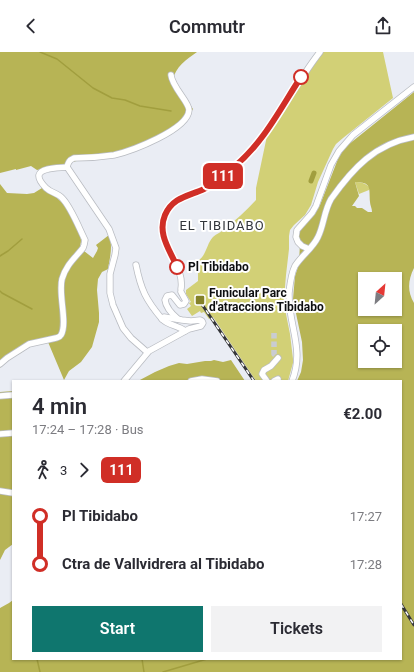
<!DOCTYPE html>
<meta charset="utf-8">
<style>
:root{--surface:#fff;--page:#f2f2f3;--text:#2b2b33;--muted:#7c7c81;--accent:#0f766e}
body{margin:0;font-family:Roboto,sans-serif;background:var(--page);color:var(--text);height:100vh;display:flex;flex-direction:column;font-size:15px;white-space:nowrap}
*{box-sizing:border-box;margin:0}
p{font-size:13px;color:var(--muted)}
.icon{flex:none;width:22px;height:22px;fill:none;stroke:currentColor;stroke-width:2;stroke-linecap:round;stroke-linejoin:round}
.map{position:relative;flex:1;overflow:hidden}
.details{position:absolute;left:12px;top:328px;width:390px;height:280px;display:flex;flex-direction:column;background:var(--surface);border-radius:0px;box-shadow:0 1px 3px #0004}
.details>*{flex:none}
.badge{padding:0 8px;border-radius:6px;font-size:14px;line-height:26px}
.needle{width:26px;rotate:27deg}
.tools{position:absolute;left:358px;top:220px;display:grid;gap:8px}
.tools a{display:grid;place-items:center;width:44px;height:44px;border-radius:0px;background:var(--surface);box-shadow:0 1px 3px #0004;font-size:20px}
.map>.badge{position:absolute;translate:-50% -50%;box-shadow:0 0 0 2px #fff}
.legs{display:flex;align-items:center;gap:6px;height:44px;padding:0 20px;font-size:13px}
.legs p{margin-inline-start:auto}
.head{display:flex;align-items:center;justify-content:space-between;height:68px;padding:0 20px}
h1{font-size:22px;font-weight:600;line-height:30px}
.action{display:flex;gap:8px;margin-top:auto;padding:8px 20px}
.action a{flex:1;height:46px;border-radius:0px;background:var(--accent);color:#fff;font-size:16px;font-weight:600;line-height:46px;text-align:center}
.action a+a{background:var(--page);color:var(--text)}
ul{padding:0 20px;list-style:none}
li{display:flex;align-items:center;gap:14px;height:48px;font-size:15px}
li i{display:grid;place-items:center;width:6px;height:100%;margin:0 5px;background:currentColor}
li i::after{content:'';width:10px;height:10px;margin:-5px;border:3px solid;border-radius:50%;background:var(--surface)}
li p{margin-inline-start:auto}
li:first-child i{background:linear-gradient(#0000 50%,currentColor 0)}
li:last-child i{background:linear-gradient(currentColor 50%,#0000 0)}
header{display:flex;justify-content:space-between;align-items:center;height:52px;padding:0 20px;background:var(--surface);font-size:18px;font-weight:600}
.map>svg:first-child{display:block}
.green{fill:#d2d076}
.forest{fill:#b7b455;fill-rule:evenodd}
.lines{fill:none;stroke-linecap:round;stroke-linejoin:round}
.stream{stroke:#a19e3e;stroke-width:1.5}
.canal{stroke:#a19e3e;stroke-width:5}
.minor-tunnel{stroke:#c9ccd2;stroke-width:5.5;stroke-dasharray:5.5 3;stroke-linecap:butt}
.minor-casing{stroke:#b9bcc2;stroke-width:7}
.minor{stroke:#fff;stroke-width:5.5}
.rail-casing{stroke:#353639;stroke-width:3}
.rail{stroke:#fff;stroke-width:1.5;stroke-dasharray:4.5;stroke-linecap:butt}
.line-1-casing{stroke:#fff;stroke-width:9}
.line-1{stroke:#d02e26;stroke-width:6}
.stop-1-dot{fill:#fff;stroke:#d02e26;stroke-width:2}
.poi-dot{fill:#848129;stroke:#fff;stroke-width:1.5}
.labels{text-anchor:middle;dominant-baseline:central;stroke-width:4;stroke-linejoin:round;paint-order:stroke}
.stop-label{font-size:12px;font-weight:bold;fill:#0d0e10;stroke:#fff;text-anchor:start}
.poi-label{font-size:12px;font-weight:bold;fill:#0d0e10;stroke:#fff;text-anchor:start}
.neighbourhood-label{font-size:13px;letter-spacing:1px;fill:#32353a;stroke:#fff}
</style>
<header><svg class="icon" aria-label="back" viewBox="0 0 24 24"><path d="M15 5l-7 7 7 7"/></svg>Commutr<svg class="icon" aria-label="share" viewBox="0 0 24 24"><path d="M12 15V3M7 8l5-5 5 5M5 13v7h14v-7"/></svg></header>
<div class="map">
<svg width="414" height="620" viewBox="0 0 414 620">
<rect width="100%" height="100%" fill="#eaedf4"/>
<g class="green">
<path d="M321 0H383L393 46 343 86 336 92 333 97 318 130 311 153 305 163 294 173 290 178 289 184V197L286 223 284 247 285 257 290 282 293 307V311L288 329H256L213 265 209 267 204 260 201 261 200 259 192 264 187 257 191 254 189 251 191 250 186 242V238L198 229V220L195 214H194L195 209C206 208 206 192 213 185 216 182 220 181 223 178 235 169 246 159 256 148V136L268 79Z"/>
<path d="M355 130C361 130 366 131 370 136L369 138 359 142Z"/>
</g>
<g class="forest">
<path d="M0 0H197C187 7 175 15 173 28L193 57 188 65 144 94 72 110 69 114H55L37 118 31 114 16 118V117L0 121Z"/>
<path d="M414 40V216C408 228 407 239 414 251V620H0V556L9 551 13 548V607H401V329H297L301 320 303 308 302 290 293 247 295 224 299 212 300 191 297 185 299 179 315 162 320 153 338 107 342 100 348 93ZM355 130C372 130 369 136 370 150 370 153 372 156 372 160H368L362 156H357L355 154H352L359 144ZM365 227H395V257H365ZM365 279H395V309H365Z"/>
<path d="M0 132 7 141 27 142 34 141 42 136C48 140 54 143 58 147 67 154 80 177 81 188 81 191 80 195 79 197L84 199 93 206 97 199 98 196 96 193 109 183C113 195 110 205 108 217L102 220 98 227 97 238 99 261V270L92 295 81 310 69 319 64 328 48 290 31 294 19 302 9 307 2 312 0 316Z"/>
<path d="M214 308 223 310 231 308 245 329H138L155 320 169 314 179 311 187 312 205 309H211Z"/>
<path d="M13 339V492L5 498 0 508V340Z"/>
</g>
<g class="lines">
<g class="stream">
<path d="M40 0 57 7 93 36 112 46 125 48 140 54 171 59"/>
<path d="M0 204 8 199 22 187"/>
<path d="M0 239 2 241 32 257"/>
<path d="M37 607 40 620"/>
<path d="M142 607 144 620"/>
<path d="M163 620 207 607"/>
</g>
<path class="canal" d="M311 129 314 121"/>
<path class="minor-tunnel" d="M274 281V302L278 306"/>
<defs>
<g id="minor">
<path d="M67 115 109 177 116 196 115 203 110 222V241L113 253 123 276 131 286 147 300"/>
<path d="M67 115C68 111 69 108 74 106 88 106 101 105 114 103 131 99 188 78 189 58 189 50 172 35 171 23"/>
<path d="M309 197 302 194 298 190 296 185 297 178 312 161 316 154 331 113 339 99 353 83 414 35"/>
<path d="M181 237C185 212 157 193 163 167 169 145 189 145 205 136 215 131 224 123 233 117 271 86 290 38 320 0"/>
<path d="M162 267C169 274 178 273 185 279"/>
<path d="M178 267C172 262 166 256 165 248L167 244 172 243 180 253 184 252 186 249 181 240"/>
<path d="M0 312 7 306 29 292 56 286C59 285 60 285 61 283 68 271 58 242 62 227 66 213 75 206 83 196L84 193 85 188C79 176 71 155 62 146 58 141 51 141 46 136 43 133 38 128 39 123 41 115 60 116 67 115"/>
<path d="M124 329 149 299 189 277 201 274 203 271 202 269 200 268 191 269 182 268 164 265 162 267C146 248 141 238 136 213"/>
<path d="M191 329 202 327 217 329"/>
<path d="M267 329 262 322 264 318 271 314 278 306"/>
<path d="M274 329 278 327"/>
<path d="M292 329C305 297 288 273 289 241 290 232 291 222 295 214 302 203 313 196 318 185 324 173 324 159 331 147 353 116 375 92 414 85"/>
<path d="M0 344 13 343"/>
<path d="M0 382 13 381"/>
<path d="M0 439 13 441"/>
</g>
</defs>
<use href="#minor" class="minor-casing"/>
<use href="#minor" class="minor"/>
<defs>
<g id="rail">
<path d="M201 251 254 329"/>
<path d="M401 552 414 573"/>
</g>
</defs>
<use href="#rail" class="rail-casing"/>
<use href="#rail" class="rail"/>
</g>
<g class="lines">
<defs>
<path id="line-1" d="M177 215C170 198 157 182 165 163 173 145 189 144 204 137 215 132 225 123 234 115 264 90 280 57 301 25"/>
</defs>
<use href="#line-1" class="line-1-casing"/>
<use href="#line-1" class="line-1"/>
</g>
<g class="stop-1-dot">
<circle cx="301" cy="25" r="7"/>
<circle cx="177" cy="215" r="7"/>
</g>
<rect class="poi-dot" x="195" y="243" width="10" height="10" rx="2"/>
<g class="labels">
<g class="stop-label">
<text x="188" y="215">Pl Tibidabo</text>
</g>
<g class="poi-label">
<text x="209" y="241">Funicular Parc<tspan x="209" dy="14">d'atraccions Tibidabo</tspan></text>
</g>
<g class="neighbourhood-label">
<text x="222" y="173">EL TIBIDABO</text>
</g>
</g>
</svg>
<div class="tools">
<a><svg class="needle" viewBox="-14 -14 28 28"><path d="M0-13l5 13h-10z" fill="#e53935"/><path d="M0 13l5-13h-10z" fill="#7c7c81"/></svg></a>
<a><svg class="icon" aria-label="locate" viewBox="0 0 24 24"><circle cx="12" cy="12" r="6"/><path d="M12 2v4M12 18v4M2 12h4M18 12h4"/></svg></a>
</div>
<b class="badge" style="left:223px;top:124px;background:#d02e26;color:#fff">111</b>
<section class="details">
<div class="head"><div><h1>4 min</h1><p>17:24 – 17:28 · Bus</p></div><b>€2.00</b></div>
<div class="legs"><svg class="icon" aria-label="walk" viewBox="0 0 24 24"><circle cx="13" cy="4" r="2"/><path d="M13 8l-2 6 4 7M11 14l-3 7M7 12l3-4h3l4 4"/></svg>3<svg class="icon" aria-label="forward" viewBox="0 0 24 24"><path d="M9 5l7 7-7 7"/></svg><b class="badge" style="background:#d02e26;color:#fff">111</b></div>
<ul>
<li><i style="color:#d02e26"></i><b>Pl Tibidabo</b><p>17:27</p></li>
<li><i style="color:#d02e26"></i><b>Ctra de Vallvidrera al Tibidabo</b><p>17:28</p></li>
</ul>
<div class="action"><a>Start</a><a>Tickets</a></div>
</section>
</div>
